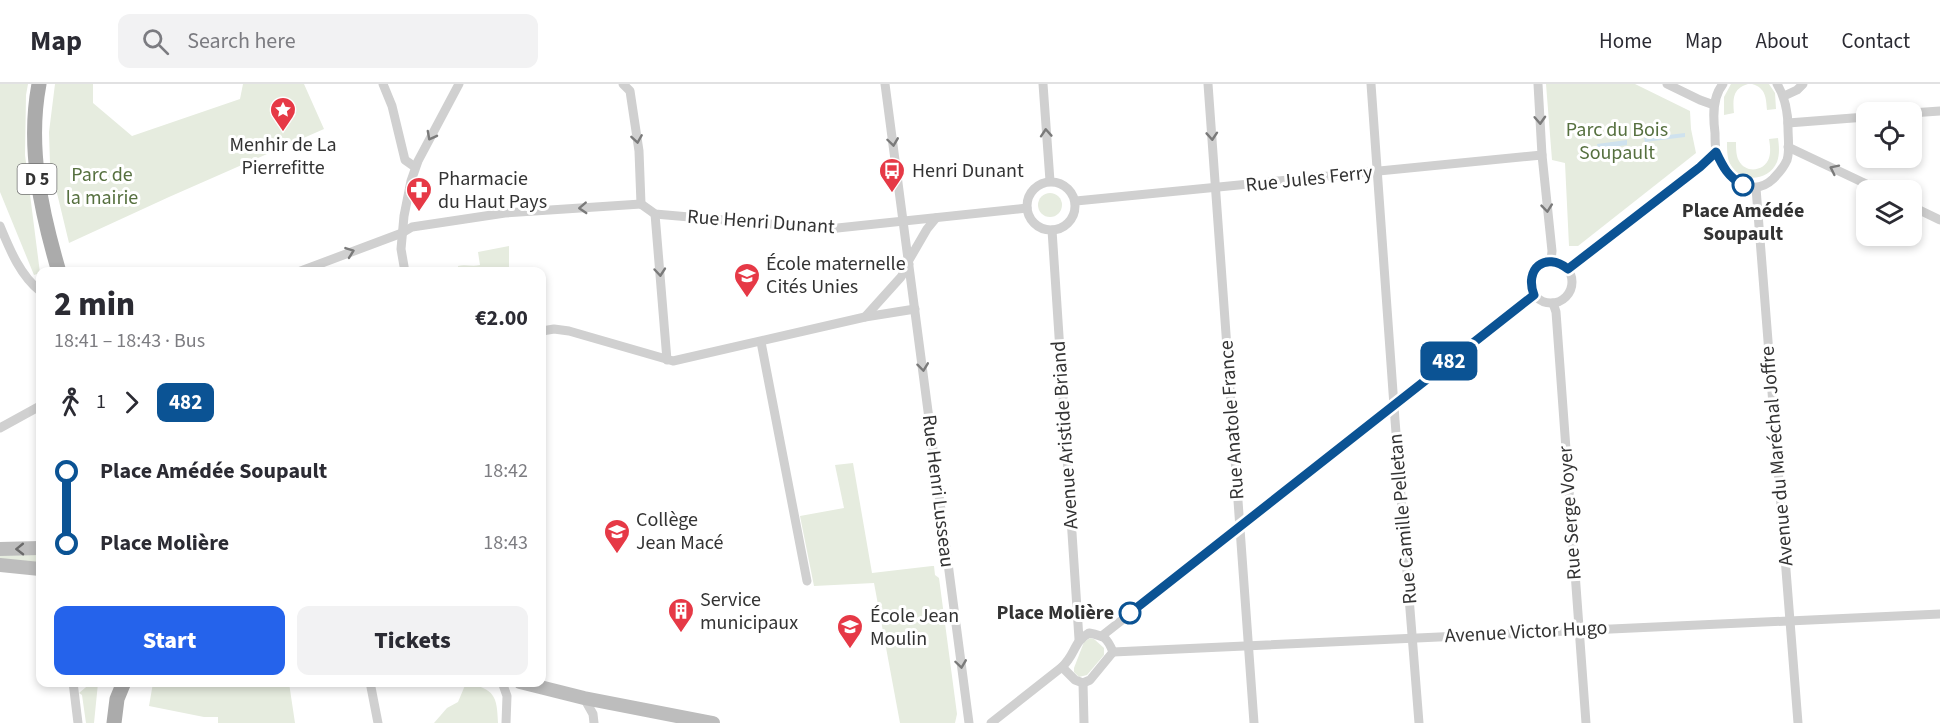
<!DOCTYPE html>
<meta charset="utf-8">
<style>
:root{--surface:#fff;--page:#f2f2f3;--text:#2b2b33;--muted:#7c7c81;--line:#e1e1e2;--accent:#2563eb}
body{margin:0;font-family:"Source Sans 3",sans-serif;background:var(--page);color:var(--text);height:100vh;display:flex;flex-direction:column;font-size:22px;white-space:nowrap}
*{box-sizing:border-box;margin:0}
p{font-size:20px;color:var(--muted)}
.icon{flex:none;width:33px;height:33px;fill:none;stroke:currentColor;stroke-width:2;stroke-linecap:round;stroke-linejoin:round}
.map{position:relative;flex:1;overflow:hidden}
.details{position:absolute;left:36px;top:183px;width:510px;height:420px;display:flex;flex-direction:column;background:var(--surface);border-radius:12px;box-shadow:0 3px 9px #0003}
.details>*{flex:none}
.badge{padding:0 12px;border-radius:9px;font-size:21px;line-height:39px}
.buttons{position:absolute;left:1856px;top:18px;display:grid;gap:12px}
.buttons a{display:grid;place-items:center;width:66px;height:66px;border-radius:12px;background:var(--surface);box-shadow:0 3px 9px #0003;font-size:30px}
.map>.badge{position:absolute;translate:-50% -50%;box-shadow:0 0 0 3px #fff}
.legs{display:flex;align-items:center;gap:9px;height:66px;padding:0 18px;font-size:20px}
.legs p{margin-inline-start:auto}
.summary{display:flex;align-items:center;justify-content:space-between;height:102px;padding:0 18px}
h1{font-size:33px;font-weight:800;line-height:45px}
.cta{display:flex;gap:12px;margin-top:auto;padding:12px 18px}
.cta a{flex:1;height:69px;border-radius:12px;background:var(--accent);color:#fff;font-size:24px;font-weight:800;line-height:69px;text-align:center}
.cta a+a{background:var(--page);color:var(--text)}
ul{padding:0 18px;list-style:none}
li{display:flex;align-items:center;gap:21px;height:72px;font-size:22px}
li i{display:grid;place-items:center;width:9px;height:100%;margin:0 8px;background:currentColor}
li i::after{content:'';width:15px;height:15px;margin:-8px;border:4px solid;border-radius:50%;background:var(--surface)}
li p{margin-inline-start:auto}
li:first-child i{background:linear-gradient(#0000 50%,currentColor 0)}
li:last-child i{background:linear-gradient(currentColor 50%,#0000 0)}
header{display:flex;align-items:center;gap:36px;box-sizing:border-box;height:84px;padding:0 30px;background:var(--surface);border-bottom:2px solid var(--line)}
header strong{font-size:28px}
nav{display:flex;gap:33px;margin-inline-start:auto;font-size:21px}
.search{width:420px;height:54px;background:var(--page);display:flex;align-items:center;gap:15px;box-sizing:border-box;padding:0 21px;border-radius:12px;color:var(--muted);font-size:22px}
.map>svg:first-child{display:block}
.green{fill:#e6ecdf}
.water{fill:#cfe2ee}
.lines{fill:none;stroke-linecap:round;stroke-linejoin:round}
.street{stroke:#d0d0d0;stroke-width:9}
.secondary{stroke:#bdbdbd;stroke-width:14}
.primary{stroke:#ababab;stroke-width:15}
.oneway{stroke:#7a7a7a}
.oneway2{stroke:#6a6a6a}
.line-1-casing{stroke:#fff;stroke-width:14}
.line-1{stroke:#0b5394;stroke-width:9}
.stop-1-dot{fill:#fff;stroke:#0b5394;stroke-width:3}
.labels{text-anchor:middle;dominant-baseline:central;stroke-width:6;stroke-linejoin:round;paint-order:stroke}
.shield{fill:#fff;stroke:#707070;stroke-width:1.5}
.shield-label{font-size:18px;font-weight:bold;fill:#333}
.park-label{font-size:20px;fill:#56703f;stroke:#fff}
.poi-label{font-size:20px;fill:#333;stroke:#fff;text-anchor:start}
.street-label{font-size:20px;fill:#333;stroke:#fff}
.stop-label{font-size:20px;font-weight:bold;fill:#333;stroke:#fff}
</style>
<header>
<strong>Map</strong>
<div class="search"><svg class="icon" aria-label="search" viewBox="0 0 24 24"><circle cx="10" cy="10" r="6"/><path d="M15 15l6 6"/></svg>Search here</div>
<nav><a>Home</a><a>Map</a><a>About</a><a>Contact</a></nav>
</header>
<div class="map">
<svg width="1940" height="639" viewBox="0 0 1940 639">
<rect width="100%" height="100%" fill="#fff"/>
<g class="green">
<path d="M0 0H28L26 11 25 71 40 189 34 191 0 108Z"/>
<path d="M55 0H93V19L132 52 240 15 243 0H304L324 45 169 113 69 159 50 80 49 48Z"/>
<path d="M1546 0H1635L1690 27 1691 45 1696 69 1578 162H1569L1565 79 1552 76Z"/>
<path d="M1731 0H1748C1732 5 1733 15 1734 29L1724 31V13Z"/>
<path d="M1752 0H1769L1775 9 1776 25 1767 26C1766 14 1766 4 1752 0Z"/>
<path d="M1778 54C1779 62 1780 70 1777 78 1769 98 1737 100 1729 78 1727 72 1727 65 1727 58H1736C1736 64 1736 72 1739 77 1746 90 1765 87 1769 74 1771 68 1770 61 1769 55Z"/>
<circle cx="1050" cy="121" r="12"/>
<path d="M509 162V187H453H458V182C465 180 472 183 480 181L478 168Z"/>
<path d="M853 379 872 489 932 482H934L935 491 939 494 957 630 955 639H900L874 499 814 502 800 432 844 424 835 381Z"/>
<path d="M40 468V481L0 478V469Z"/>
<path d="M1090 554 1094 555 1104 564V571L1087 591 1079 593 1074 588V584L1084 558Z"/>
<path d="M92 598 98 599 94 639H86L82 611 79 609Z"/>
<path d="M153 599H289L295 639H218V633H204L149 622Z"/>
<path d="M466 599C495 605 497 612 498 639H434L447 624 458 618Z"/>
</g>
<g class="water">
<path d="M1685 49V53L1645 58 1644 54Z"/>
<path d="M1627 56V61L1598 65 1597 60Z"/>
</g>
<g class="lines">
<g class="street">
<path d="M383 0 392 22 405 76 415 83"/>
<path d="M623 0 630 7 639 67 641 120"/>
<path d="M885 0 969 639"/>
<path d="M1043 0 1050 97"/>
<path d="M1208 0 1254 639"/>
<path d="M1371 0 1395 336 1419 639"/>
<path d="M1538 0 1542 71 1552 167 1551 177"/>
<path d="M1667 0 1700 16 1714 21"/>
<path d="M1723 0C1712 13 1713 33 1715 49 1715 55 1715 61 1716 67 1721 92 1751 116 1773 95 1778 90 1784 83 1787 76 1790 67 1788 54 1788 44 1788 29 1785 13 1777 0"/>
<path d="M1784 12 1797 6 1803 0"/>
<path d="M1911 29 1940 27"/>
<path d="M1788 39 1866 33"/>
<path d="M1788 63 1879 106"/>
<circle cx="1051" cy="122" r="24"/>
<path d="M1756 104 1798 639"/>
<path d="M1076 117 1542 71"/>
<path d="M641 120 655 130 828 145 1027 124"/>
<path d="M1911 122 1940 136"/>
<path d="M655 130 667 276"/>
<path d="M0 142C10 166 20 191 40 207"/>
<path d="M1052 146 1079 555"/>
<path d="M909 176 927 145 936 134"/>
<circle cx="1551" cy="198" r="21"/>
<path d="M1568 185 1700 83 1716 68"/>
<path d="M298 188 402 149 412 143 505 129 641 120"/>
<path d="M405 188 401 165 404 132 411 97 418 77 459 0"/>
<path d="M1553 219 1556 228 1586 639"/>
<path d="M865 233 901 193 909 180"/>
<path d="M542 247 554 245 569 247 673 277 865 233 915 225"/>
<path d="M761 258 807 497"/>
<path d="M0 344 40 322"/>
<path d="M1089 549C1104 552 1107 553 1113 568L1090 596 1083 599 1075 596 1062 583C1076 570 1073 558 1089 549Z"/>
<path d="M1103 551 1535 211"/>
<path d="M1113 568 1940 530"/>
<path d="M73 598 78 639"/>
<path d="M370 598 378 639"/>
<path d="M502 598 507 612 506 639"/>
<path d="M1083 599 1084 639"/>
<path d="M584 614 593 630 594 639"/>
<path d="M991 639 1062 583"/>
</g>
<g class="secondary">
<path d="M0 465 40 464"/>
<path d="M0 481 40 485"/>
<path d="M520 598 584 614 713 639"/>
</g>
<g class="primary">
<path d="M39 0C27 63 41 127 59 188"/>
<path d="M114 639 117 615 124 598"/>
</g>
</g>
<defs><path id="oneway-chevron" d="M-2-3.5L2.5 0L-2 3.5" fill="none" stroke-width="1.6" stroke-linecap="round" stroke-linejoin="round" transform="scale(1.5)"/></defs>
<g class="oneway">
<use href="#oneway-chevron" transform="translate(1540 36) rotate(87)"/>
<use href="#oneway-chevron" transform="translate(1046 49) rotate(-94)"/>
<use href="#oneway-chevron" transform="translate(431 52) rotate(118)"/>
<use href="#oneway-chevron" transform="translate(1212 52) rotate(86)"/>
<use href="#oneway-chevron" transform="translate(637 55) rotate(81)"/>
<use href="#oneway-chevron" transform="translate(893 58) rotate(82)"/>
<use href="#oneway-chevron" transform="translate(1834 85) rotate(-154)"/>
<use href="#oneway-chevron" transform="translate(583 124) rotate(177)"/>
<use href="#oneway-chevron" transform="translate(1547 124) rotate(84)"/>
<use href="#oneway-chevron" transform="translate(350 168) rotate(-20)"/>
<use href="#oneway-chevron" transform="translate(660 188) rotate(85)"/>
<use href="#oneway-chevron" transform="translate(923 283) rotate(83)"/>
<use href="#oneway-chevron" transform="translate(961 580) rotate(82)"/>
</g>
<use class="oneway2" href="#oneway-chevron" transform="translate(20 465) rotate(179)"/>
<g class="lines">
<defs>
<path id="line-1" d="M1130 529 1534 211C1524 185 1545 167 1568 185L1700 83 1716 68C1723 83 1728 93 1743 101"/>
</defs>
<use href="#line-1" class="line-1-casing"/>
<use href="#line-1" class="line-1"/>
</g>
<defs>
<symbol id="sight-pin" viewBox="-11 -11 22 30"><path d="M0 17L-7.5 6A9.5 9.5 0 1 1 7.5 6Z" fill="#e63946" stroke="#fff"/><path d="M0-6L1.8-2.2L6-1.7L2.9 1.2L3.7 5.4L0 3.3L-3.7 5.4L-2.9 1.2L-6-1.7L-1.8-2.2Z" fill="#fff"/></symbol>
<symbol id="bus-pin" viewBox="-11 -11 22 30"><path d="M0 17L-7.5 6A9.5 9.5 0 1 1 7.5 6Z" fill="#e63946" stroke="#fff"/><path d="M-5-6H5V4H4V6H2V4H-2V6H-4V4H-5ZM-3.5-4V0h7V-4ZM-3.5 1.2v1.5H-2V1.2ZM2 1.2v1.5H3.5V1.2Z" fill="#fff"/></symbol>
<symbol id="pharmacy-pin" viewBox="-11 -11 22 30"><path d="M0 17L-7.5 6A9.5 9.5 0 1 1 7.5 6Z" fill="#e63946" stroke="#fff"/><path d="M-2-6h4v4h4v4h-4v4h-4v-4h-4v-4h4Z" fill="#fff"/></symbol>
<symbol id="school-pin" viewBox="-11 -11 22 30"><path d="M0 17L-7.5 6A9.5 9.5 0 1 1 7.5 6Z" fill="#e63946" stroke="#fff"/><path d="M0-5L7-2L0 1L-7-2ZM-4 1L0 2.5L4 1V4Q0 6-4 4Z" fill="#fff"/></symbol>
<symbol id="building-pin" viewBox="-11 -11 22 30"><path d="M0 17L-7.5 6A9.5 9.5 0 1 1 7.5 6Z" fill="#e63946" stroke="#fff"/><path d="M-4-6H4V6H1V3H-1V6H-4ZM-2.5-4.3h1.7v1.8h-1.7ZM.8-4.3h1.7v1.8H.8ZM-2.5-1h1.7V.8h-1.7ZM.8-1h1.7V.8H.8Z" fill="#fff"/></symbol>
</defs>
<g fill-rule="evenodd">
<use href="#sight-pin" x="268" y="11" width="30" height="40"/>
<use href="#bus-pin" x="877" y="72" width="30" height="40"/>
<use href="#pharmacy-pin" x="404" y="91" width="30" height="40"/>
<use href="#school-pin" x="732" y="177" width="30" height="40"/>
<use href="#school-pin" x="602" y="433" width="30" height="40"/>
<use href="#building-pin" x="666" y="512" width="30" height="40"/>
<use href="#school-pin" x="835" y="528" width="30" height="40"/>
</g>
<g class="stop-1-dot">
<circle cx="1743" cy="101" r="10"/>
<circle cx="1130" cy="529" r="10"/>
</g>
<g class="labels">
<rect class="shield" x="17.5" y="80" width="39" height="30" rx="4.5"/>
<g class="shield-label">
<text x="37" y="95">D 5</text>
</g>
<g class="park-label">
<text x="1617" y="46">Parc du Bois<tspan x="1617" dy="23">Soupault</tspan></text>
<text x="102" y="91">Parc de<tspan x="102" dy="23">la mairie</tspan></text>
</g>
<g class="poi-label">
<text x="283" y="61" text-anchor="middle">Menhir de La<tspan x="283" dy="23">Pierrefitte</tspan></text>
<text x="912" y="87">Henri Dunant</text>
<text x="438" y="95">Pharmacie<tspan x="438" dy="23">du Haut Pays</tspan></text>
<text x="766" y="180">École maternelle<tspan x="766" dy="23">Cités Unies</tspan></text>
<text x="636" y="436">Collège<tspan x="636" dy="23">Jean Macé</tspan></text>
<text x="700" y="516">Service<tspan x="700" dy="23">municipaux</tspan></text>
<text x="870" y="532">École Jean<tspan x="870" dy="23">Moulin</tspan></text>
</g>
<g class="street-label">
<text transform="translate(1309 95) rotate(-6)">Rue Jules Ferry</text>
<text transform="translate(761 138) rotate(4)">Rue Henri Dunant</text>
<text transform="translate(1232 336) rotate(-94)">Rue Anatole France</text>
<text transform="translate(1065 351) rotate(-94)">Avenue Aristide Briand</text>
<text transform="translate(1777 372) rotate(-95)">Avenue du Maréchal Joffre</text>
<text transform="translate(938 407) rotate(83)">Rue Henri Lusseau</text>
<text transform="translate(1570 429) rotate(-94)">Rue Serge Voyer</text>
<text transform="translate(1403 435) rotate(-95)">Rue Camille Pelletan</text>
<text transform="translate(1526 548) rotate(-3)">Avenue Victor Hugo</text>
</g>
<g class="stop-label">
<text x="1743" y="127">Place Amédée<tspan x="1743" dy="23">Soupault</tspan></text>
<text x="1114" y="529" text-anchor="end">Place Molière</text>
</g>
</g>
</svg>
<div class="buttons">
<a><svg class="icon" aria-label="locate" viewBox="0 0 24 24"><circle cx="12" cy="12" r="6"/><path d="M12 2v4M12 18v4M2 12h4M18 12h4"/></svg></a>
<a><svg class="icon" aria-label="layers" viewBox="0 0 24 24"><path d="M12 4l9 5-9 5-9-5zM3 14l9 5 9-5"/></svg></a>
</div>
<b class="badge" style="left:1449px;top:277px;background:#0b5394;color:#fff">482</b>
<section class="details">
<div class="summary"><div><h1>2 min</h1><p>18:41 – 18:43 · Bus</p></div><b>€2.00</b></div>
<div class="legs"><svg class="icon" aria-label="walk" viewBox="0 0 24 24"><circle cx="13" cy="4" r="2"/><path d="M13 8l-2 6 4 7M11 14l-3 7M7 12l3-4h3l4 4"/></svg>1<svg class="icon" aria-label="forward" viewBox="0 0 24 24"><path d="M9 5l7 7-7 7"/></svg><b class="badge" style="background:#0b5394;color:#fff">482</b></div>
<ul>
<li><i style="color:#0b5394"></i><b>Place Amédée Soupault</b><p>18:42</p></li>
<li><i style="color:#0b5394"></i><b>Place Molière</b><p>18:43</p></li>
</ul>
<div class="cta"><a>Start</a><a>Tickets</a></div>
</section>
</div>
